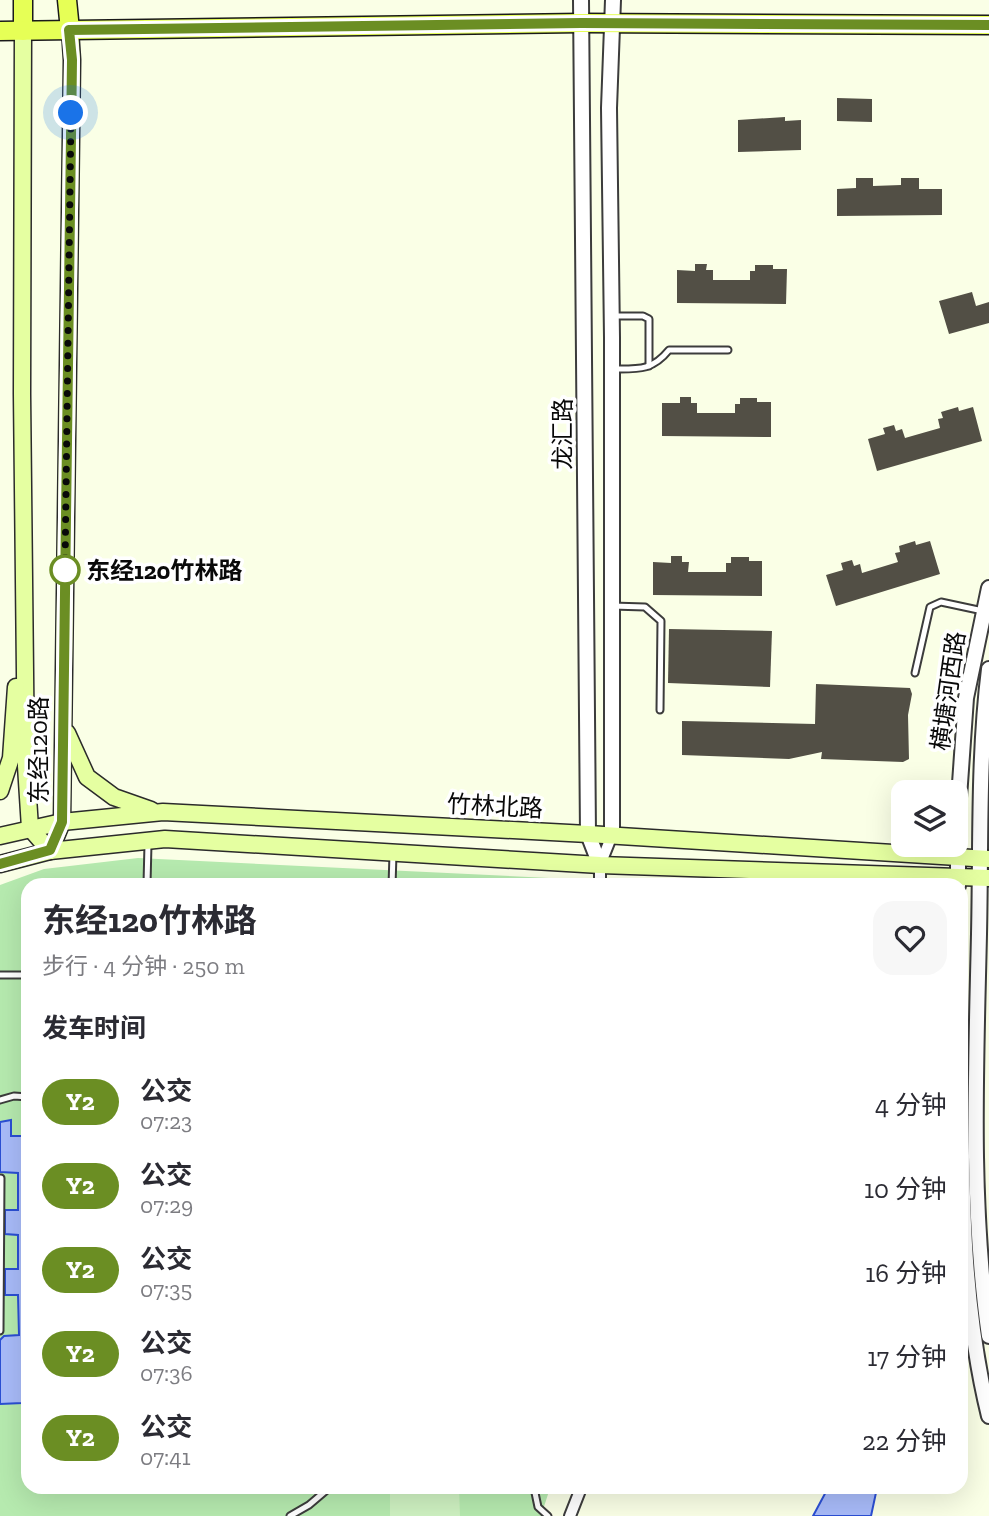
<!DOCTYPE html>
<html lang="zh">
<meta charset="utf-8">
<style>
:root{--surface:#fff;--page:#f7f7f7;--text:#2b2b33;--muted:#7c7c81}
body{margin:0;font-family:"Zilla Slab","Noto Sans SC",serif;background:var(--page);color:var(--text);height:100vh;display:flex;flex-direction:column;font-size:26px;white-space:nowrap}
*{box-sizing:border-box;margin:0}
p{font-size:23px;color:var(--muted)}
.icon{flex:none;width:38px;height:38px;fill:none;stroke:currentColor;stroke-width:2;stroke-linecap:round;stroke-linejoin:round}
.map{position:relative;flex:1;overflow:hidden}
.side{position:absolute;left:21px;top:878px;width:947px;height:616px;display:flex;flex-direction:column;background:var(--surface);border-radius:21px;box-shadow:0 7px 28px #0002}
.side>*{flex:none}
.badge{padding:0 14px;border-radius:23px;font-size:24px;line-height:46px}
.fabs{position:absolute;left:891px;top:780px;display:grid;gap:14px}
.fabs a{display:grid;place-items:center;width:77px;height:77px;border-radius:14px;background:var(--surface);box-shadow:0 7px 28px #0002;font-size:35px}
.you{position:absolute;width:35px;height:35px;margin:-18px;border:5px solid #fff;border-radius:50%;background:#1a73e8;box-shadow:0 0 0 10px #1a73e833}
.map>.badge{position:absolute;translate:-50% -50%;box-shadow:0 0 0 4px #fff}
h2{padding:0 21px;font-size:26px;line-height:63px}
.round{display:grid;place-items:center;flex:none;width:74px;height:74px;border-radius:21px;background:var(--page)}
.overview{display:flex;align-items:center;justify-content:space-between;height:119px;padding:0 21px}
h1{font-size:33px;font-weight:700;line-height:52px}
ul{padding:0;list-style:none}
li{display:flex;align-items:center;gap:21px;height:84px;padding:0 21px}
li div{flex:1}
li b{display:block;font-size:26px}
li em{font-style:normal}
li .badge{min-width:77px;font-weight:700;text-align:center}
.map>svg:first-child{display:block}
.green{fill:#b6eaaf}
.pitch{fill:#cef1c1}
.water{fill:#a8bbf9;stroke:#2b4fd4;stroke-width:2}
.building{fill:#524f45}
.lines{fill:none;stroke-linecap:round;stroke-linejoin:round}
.service-casing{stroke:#3c3c3c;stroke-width:9}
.minor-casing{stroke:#3c3c3c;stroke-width:14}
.tertiary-casing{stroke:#3c3c3c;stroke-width:18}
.secondary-casing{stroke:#2b2b2b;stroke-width:19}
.primary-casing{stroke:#1a1a1a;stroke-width:21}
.service{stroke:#fff;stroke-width:5}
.minor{stroke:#fff;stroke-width:10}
.tertiary{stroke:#fff;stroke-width:14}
.secondary{stroke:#e5ffa1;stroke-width:16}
.primary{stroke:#e6ff56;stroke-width:18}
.line-casing{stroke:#fff;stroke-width:16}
.line{stroke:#6b8e23;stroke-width:10}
.walk{stroke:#090909;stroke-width:7;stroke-dasharray:0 12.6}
.stop-dot{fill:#fff;stroke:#6b8e23;stroke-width:3.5}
.labels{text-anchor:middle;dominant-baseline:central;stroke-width:7;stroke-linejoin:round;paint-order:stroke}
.street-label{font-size:24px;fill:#090909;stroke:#fff}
.stop-label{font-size:24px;font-weight:bold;fill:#090909;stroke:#fff;text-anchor:start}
</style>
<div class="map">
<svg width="989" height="1516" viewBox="0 0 989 1516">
<rect width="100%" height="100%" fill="#faffe6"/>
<path class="green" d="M138 858 549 878 557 885 28 886V1488H550L541 1516H0V885L44 869Z"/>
<path class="pitch" d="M390 1488H459L460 1516H390Z"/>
<g class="water">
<path d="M11 1120V1136H28V1390H22V1403L0 1404V1340L4 1336 19 1335 18 1295H5V1269H18V1235L5 1234V1210H18V1173L0 1172V1122Z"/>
<path d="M828 1488H877L871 1516H813Z"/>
</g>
<g class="building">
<path d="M837 98 872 99V122L837 121Z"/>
<path d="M785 117V121L801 120V150L738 152V120Z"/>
<path d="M856 178H873V186L901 185V178H919V189H942V215L837 216V189L856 188Z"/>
<path d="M695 264H707L706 270H713V280H750V271H755V265H773V269H787L786 304 677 303V270L695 271Z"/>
<path d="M972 292 976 306 989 302V323L949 334 939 301Z"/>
<path d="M680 397H691V403H697V413H735V404H740V398H757V402H771V437L662 436V403H680Z"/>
<path d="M958 407 959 411 973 407 982 441 877 471 868 439 885 434 883 428 894 425 896 431 902 429 905 438 940 428 938 419 943 418 941 412Z"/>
<path d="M915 541 916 545 930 541 940 574 836 606 826 575 843 570 841 563 852 560 854 566 860 564 862 573 898 562 895 553 900 552 899 546Z"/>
<path d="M671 556H682V562H689L688 572H726V563H731V557H749V561H762V596L653 595V562L671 563Z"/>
<path d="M669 629 772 631 770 687 668 683Z"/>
<path d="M816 684 910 688 912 694 908 715 909 759 903 762 821 759 822 752 789 759 682 755V721L815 724Z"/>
</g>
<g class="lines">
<defs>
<g id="service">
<path d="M613 316H643L649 319V366"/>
<path d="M612 369C638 369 652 371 669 350H728"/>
<path d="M612 606 645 607 661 621 660 710"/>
<path d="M915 673 930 607 941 602 983 611"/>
<path d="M148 844 147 884 149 886"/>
<path d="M392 886 393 854"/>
<path d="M0 975H28"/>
<path d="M0 1100 14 1096 28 1097"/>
<path d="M0 1331 1 1178"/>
<path d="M534 1488 538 1507 548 1516"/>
<path d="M290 1516 309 1505 329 1488"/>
</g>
<g id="minor">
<path d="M600 886V865L612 835"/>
<path d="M570 1516 581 1488"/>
</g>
<g id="tertiary">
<path d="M581 0 588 834 600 865"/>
<path d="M989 669C978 758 981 845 979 934 976 1069 970 1203 989 1336"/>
<path d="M612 835V337L609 108 613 0"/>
<path d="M958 886V812L966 698 989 588"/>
<path d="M961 1069C962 1184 961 1303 989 1416"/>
</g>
<g id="secondary">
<path d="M23 31 22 394 26 766 30 828 50 851"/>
<path d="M67 733 87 777 114 797 151 810"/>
<path d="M0 791 11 758 16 687"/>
<path d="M0 836 62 822 163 812 588 834 989 859"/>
<path d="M50 851 62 822 72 60 70 30"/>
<path d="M0 864 50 851 165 839 600 865 989 878"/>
</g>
<g id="primary">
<path d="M23 0V31"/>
<path d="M67 0 70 30"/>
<path d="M0 31 581 23 989 25"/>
</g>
</defs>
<use href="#service" class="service-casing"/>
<use href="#minor" class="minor-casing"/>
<use href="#tertiary" class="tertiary-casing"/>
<use href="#secondary" class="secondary-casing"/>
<use href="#primary" class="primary-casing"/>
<use href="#service" class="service"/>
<use href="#minor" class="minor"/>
<use href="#tertiary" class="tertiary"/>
<use href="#secondary" class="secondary"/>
<use href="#primary" class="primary"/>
</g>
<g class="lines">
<defs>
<path id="line" d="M0 864 50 850 62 822 72 60 69 30 581 23 989 25"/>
</defs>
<use href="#line" class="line-casing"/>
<use href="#line" class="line"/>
<path class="walk" d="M65 570 71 113"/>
</g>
<circle class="stop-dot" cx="65" cy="570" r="14"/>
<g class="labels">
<g class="street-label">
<text transform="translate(562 434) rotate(-90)">龙汇路</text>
<text transform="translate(948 691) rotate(-82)">横塘河西路</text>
<text transform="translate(38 750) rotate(-90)">东经120路</text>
<text transform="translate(495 806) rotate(3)">竹林北路</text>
</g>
<g class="stop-label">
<text x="86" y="570">东经120竹林路</text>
</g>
</g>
</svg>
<div class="fabs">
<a><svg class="icon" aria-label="layers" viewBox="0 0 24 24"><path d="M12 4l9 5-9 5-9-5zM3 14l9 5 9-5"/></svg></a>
</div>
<div class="you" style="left:71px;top:113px"></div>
<section class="side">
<div class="overview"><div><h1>东经120竹林路</h1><p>步行 · 4 分钟 · 250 m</p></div><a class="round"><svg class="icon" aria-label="heart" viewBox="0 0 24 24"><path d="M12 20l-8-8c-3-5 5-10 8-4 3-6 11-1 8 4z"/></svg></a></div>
<h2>发车时间</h2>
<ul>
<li><span class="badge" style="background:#6b8e23;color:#fff">Y2</span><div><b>公交</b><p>07:23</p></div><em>4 分钟</em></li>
<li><span class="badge" style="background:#6b8e23;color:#fff">Y2</span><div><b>公交</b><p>07:29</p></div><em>10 分钟</em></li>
<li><span class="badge" style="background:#6b8e23;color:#fff">Y2</span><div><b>公交</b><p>07:35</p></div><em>16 分钟</em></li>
<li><span class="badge" style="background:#6b8e23;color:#fff">Y2</span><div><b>公交</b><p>07:36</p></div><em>17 分钟</em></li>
<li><span class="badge" style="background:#6b8e23;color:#fff">Y2</span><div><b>公交</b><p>07:41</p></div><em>22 分钟</em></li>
</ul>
</section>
</div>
